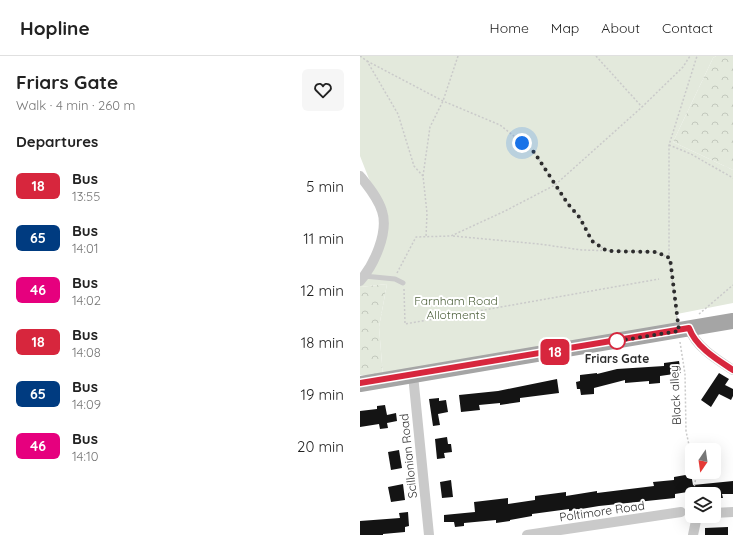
<!DOCTYPE html>
<meta charset="utf-8">
<style>
:root{--surface:#fff;--page:#f6f6f6;--text:#222;--muted:#767676;--line:#e0e0e0}
body{margin:0;font-family:Quicksand,sans-serif;background:var(--page);color:var(--text);height:100vh;display:flex;flex-direction:column;font-size:15px;white-space:nowrap}
*{box-sizing:border-box;margin:0}
p{font-size:13px;color:var(--muted)}
.icon{flex:none;width:22px;height:22px;fill:none;stroke:currentColor;stroke-width:2;stroke-linecap:round;stroke-linejoin:round}
.map{position:relative;flex:1;overflow:hidden}
.side{display:flex;flex-direction:column;background:var(--surface);width:360px}
.side>*{flex:none}
.badge{padding:0 8px;border-radius:6px;font-size:14px;line-height:26px}
.needle{width:26px;rotate:193deg}
.controls{position:absolute;left:325px;top:387px;display:grid;gap:8px}
.controls a{display:grid;place-items:center;width:36px;height:36px;border-radius:6px;background:var(--surface);box-shadow:0 4px 16px #0002;font-size:20px}
.you{position:absolute;width:20px;height:20px;margin:-10px;border:3px solid #fff;border-radius:50%;background:#1a73e8;box-shadow:0 0 0 6px #1a73e833}
.map>.badge{position:absolute;translate:-50% -50%;box-shadow:0 0 0 2px #fff}
h2{padding:0 16px;font-size:15px;line-height:36px}
.round{display:grid;place-items:center;flex:none;width:42px;height:42px;border-radius:6px;background:var(--page)}
.overview{display:flex;align-items:center;justify-content:space-between;height:68px;padding:0 16px}
h1{font-size:19px;font-weight:800;line-height:30px}
ul{padding:0;list-style:none}
li{display:flex;align-items:center;gap:12px;height:52px;padding:0 16px}
li div{flex:1}
li b{display:block;font-size:15px}
li em{font-style:normal}
li .badge{min-width:44px;font-weight:700;text-align:center}
header{display:flex;align-items:center;gap:24px;box-sizing:border-box;height:56px;padding:0 20px;background:var(--surface);border-bottom:1px solid var(--line)}
header strong{font-size:19px}
nav{display:flex;gap:22px;margin-inline-start:auto;font-size:14px}
main{display:flex;flex:1;min-height:0}
.map>svg:first-child{display:block}
.green{fill:#e3e9dc}
.forest{fill:url(#forest-crowns)}
.building{fill:#141414}
.lines{fill:none;stroke-linecap:round;stroke-linejoin:round}
.path{stroke:#cacaca;stroke-width:1.5;stroke-dasharray:2 2;stroke-linecap:butt}
.lane{stroke:#cacaca;stroke-width:5}
.street{stroke:#cacaca;stroke-width:10}
.primary{stroke:#a5a5a5;stroke-width:16}
.line-casing{stroke:#fff;stroke-width:9}
.line{stroke:#d7263d;stroke-width:6}
.walk{stroke:#2d2d2d;stroke-width:4;stroke-dasharray:0 7.2}
.stop-dot{fill:#fff;stroke:#d7263d;stroke-width:2}
.labels{text-anchor:middle;dominant-baseline:central;stroke-width:4;stroke-linejoin:round;paint-order:stroke}
.park-label{font-size:12px;fill:#50633f;stroke:#fff}
.stop-label{font-size:12px;font-weight:bold;fill:#2d2d2d;stroke:#fff}
.street-label{font-size:12px;fill:#2d2d2d;stroke:#fff}
</style>
<header>
<strong>Hopline</strong>
<nav><a>Home</a><a>Map</a><a>About</a><a>Contact</a></nav>
</header>
<main>
<section class="side">
<div class="overview"><div><h1>Friars Gate</h1><p>Walk · 4 min · 260 m</p></div><a class="round"><svg class="icon" aria-label="heart" viewBox="0 0 24 24"><path d="M12 20l-8-8c-3-5 5-10 8-4 3-6 11-1 8 4z"/></svg></a></div>
<h2>Departures</h2>
<ul>
<li><span class="badge" style="background:#d7263d;color:#fff">18</span><div><b>Bus</b><p>13:55</p></div><em>5 min</em></li>
<li><span class="badge" style="background:#003b80;color:#fff">65</span><div><b>Bus</b><p>14:01</p></div><em>11 min</em></li>
<li><span class="badge" style="background:#e6007e;color:#fff">46</span><div><b>Bus</b><p>14:02</p></div><em>12 min</em></li>
<li><span class="badge" style="background:#d7263d;color:#fff">18</span><div><b>Bus</b><p>14:08</p></div><em>18 min</em></li>
<li><span class="badge" style="background:#003b80;color:#fff">65</span><div><b>Bus</b><p>14:09</p></div><em>19 min</em></li>
<li><span class="badge" style="background:#e6007e;color:#fff">46</span><div><b>Bus</b><p>14:10</p></div><em>20 min</em></li>
</ul>
</section>
<div class="map">
<svg width="373" height="479" viewBox="0 0 373 479">
<defs>
<pattern id="forest-crowns" width="20" height="18" patternUnits="userSpaceOnUse"><rect width="20" height="18" fill="#e3e9dc"/><path d="M2 6a3 3 0 1 1 6 0M12 15a3 3 0 1 1 6 0" fill="none" stroke="#c3c8bd"/></pattern>
</defs>
<rect width="100%" height="100%" fill="#fff"/>
<path class="green" d="M0 0H356L353 2 313 86 373 114V247L317 258 318 272 23 320 19 271 27 228 0 231V226L17 196 22 156 0 100Z"/>
<g class="forest">
<path d="M356 0H373V114L313 86 353 2Z"/>
<path d="M27 228 19 271 23 320 0 319V231Z"/>
</g>
<g class="building">
<path d="M319 305 321 317 300 320V327L289 328V325L265 327V324L234 332V338L221 339 220 333H217L216 326 220 325V319L237 317V318L257 313 304 310V307Z"/>
<path d="M359 317 369 323 365 329 373 333V340L371 344 359 338 351 351 341 344Z"/>
<path d="M197 323 199 337 160 342V346L140 349V347L119 349 120 354 101 356 99 339 138 335Z"/>
<path d="M79 342V345L86 344 88 356 78 358 80 369 73 370 69 343Z"/>
<path d="M25 349 27 359 36 357 37 365 27 367 28 372 20 373 19 368 0 371V355L17 353V350Z"/>
<path d="M87 381 88 388H91L92 396 84 397 85 402 77 403 75 383Z"/>
<path d="M39 394 42 412 31 414 28 396Z"/>
<path d="M331 418 333 429 373 425V438H362L363 442H354V438H340V434L315 438V442L239 450 209 455V453L172 458V460L150 464V465L136 467V464L104 467V470L95 471 94 466H84V459L115 456 114 446 148 442V448L175 444V440L206 436V440L237 435V437L294 430 293 426 314 424V421Z"/>
<path d="M91 424 93 441 82 442 80 426Z"/>
<path d="M43 428 45 444 31 446 28 431Z"/>
<path d="M48 456 49 470 45 471V476L23 478V479H0V465L40 462 39 457Z"/>
<path d="M368 471V479H345V472Z"/>
</g>
<g class="lines">
<g class="path">
<path d="M0 0 7 5 38 58 54 110 63 120 67 157 66 181"/>
<path d="M236 0 282 51"/>
<path d="M7 5 83 45 140 69 174 96 208 148 220 162 233 185 247 195"/>
<path d="M309 89 331 98 373 122"/>
<path d="M63 120 70 71 83 45 98 0"/>
<path d="M93 180 179 188 222 194 296 196 309 202"/>
<path d="M37 217 56 181 91 180 145 155 195 129 282 51 323 11 330 0"/>
<path d="M44 233 45 268 299 223"/>
<path d="M339 258 373 229"/>
<path d="M317 262 309 202V89L337 0"/>
<path d="M320 286 325 318 326 375 332 403"/>
<path d="M333 438 336 421 335 416"/>
<path d="M330 454 332 445"/>
</g>
<path class="lane" d="M4 220 35 223 43 227"/>
<g class="street">
<path d="M0 120C8 130 18 142 22 155 29 176 14 209 0 225"/>
<path d="M329 272C336 291 356 303 373 314"/>
<path d="M53 319 69 479"/>
<path d="M354 457 373 456"/>
<path d="M167 479 321 456"/>
<path d="M333 479 337 460"/>
</g>
<path class="primary" d="M0 328 373 265"/>
</g>
<g class="lines">
<defs>
<path id="line" d="M0 327 329 272C336 291 356 303 373 314"/>
</defs>
<use href="#line" class="line-casing"/>
<use href="#line" class="line"/>
<path class="walk" d="M162 87 174 96 208 148 220 162 232 185 247 195 296 196 310 202 319 275 257 285"/>
</g>
<circle class="stop-dot" cx="257" cy="285" r="8"/>
<g class="labels">
<g class="park-label">
<text x="96" y="244">Farnham Road<tspan x="96" dy="14">Allotments</tspan></text>
</g>
<g class="stop-label">
<text x="257" y="302">Friars Gate</text>
</g>
<g class="street-label">
<text transform="translate(315 339) rotate(-93)">Black alley</text>
<text transform="translate(48 400) rotate(-96)">Scillonian Road</text>
<text transform="translate(242 455) rotate(-8)">Poltimore Road</text>
</g>
</g>
</svg>
<div class="controls">
<a><svg class="needle" viewBox="-14 -14 28 28"><path d="M0-13l5 13h-10z" fill="#e53935"/><path d="M0 13l5-13h-10z" fill="#767676"/></svg></a>
<a><svg class="icon" aria-label="layers" viewBox="0 0 24 24"><path d="M12 4l9 5-9 5-9-5zM3 14l9 5 9-5"/></svg></a>
</div>
<div class="you" style="left:162px;top:87px"></div>
<b class="badge" style="left:195px;top:296px;background:#d7263d;color:#fff">18</b>
</div>
</main>
